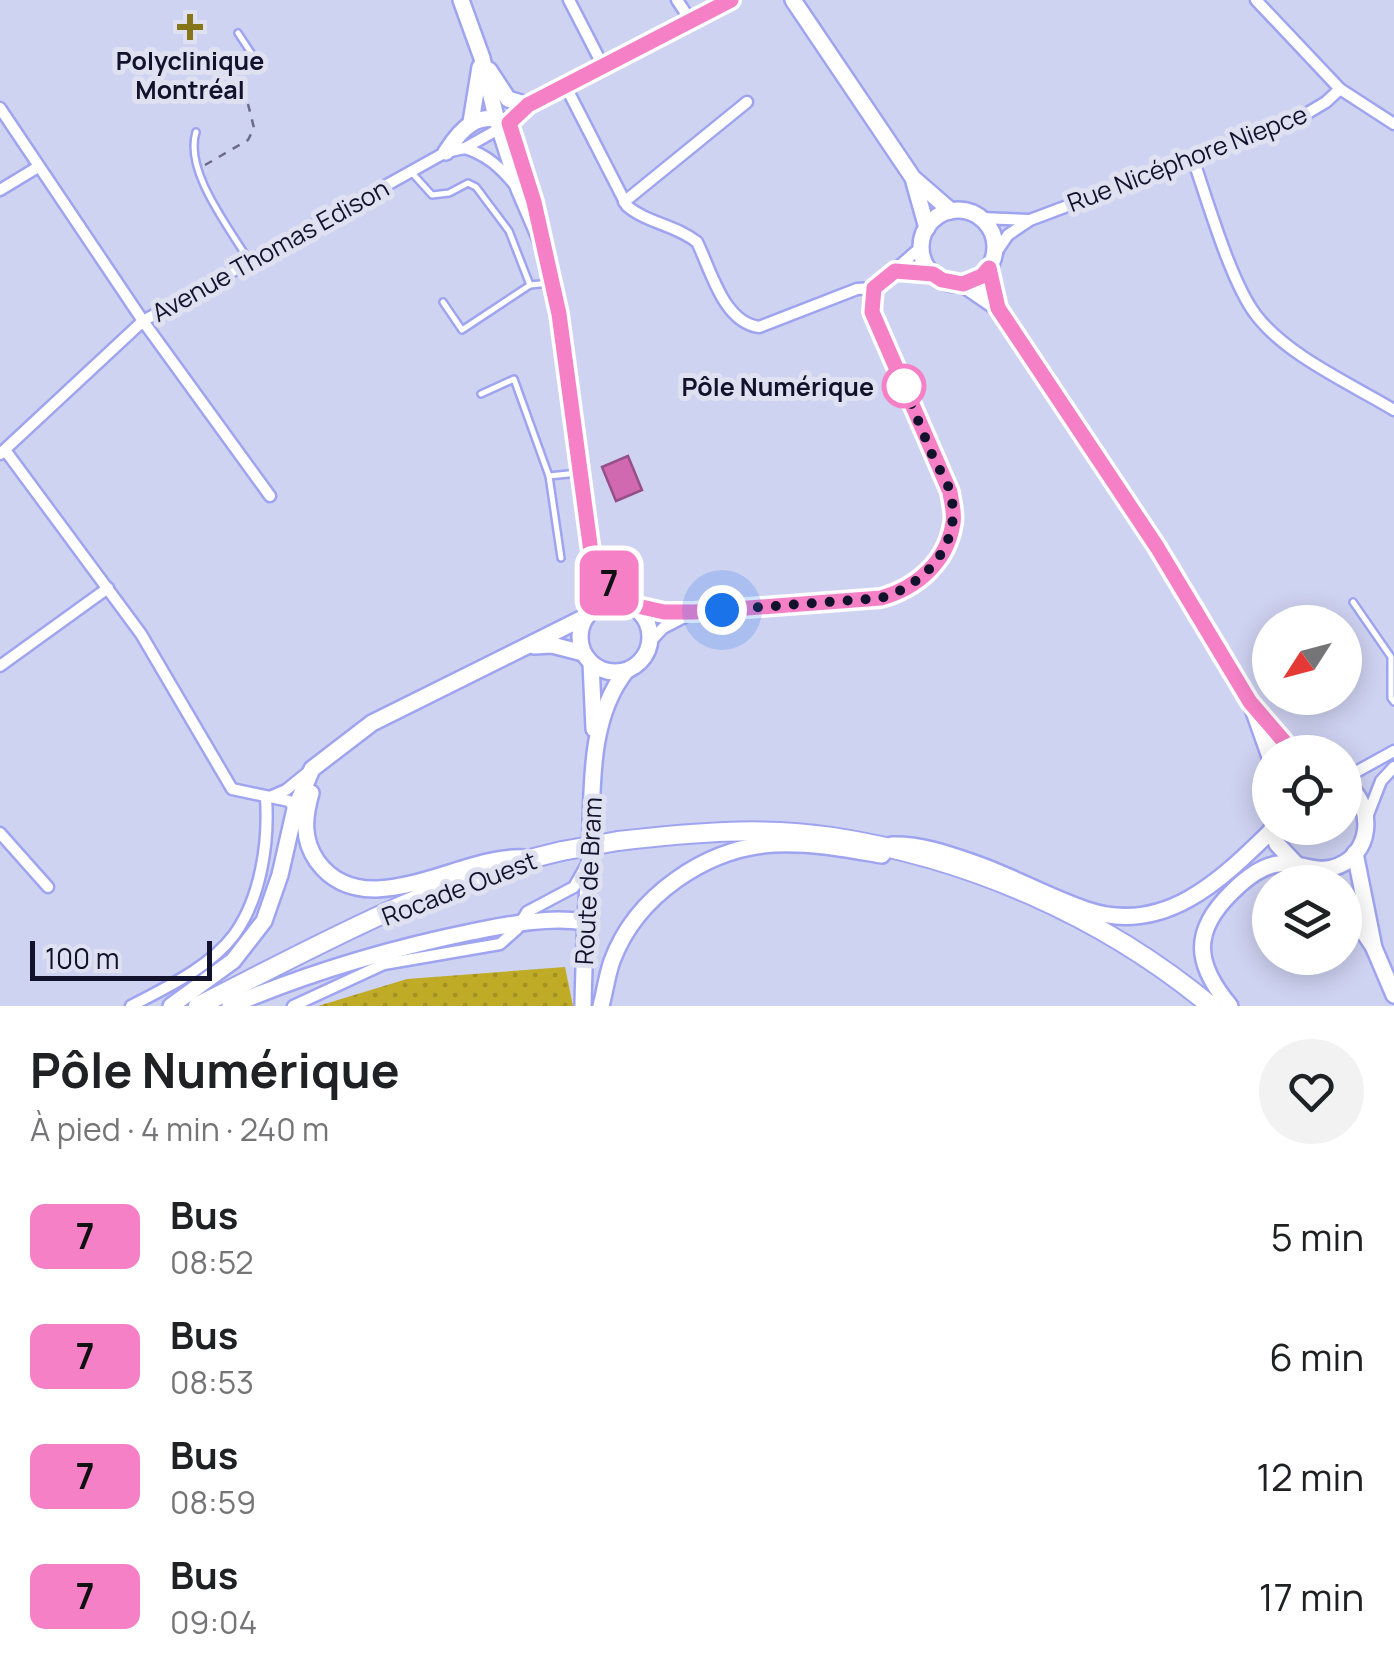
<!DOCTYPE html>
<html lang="fr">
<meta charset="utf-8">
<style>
:root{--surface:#fff;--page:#f2f2f2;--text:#202124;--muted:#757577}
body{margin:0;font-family:Manrope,sans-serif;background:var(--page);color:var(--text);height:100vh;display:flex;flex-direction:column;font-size:38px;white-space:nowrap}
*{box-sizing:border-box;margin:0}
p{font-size:32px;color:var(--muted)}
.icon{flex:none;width:55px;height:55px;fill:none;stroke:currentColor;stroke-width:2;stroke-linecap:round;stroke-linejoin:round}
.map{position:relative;height:1006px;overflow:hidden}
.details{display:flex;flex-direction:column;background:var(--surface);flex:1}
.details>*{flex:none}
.badge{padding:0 20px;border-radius:15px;font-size:35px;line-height:65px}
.needle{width:65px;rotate:234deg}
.buttons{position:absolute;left:1252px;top:605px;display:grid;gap:20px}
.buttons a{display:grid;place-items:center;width:110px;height:110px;border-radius:50%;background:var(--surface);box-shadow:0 5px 25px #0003;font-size:50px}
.scale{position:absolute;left:30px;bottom:25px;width:182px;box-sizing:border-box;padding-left:10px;border:5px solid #12122d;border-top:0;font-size:28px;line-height:35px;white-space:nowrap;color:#12122d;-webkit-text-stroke:8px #dfe1f1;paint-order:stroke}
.you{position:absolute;width:50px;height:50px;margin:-25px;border:8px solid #fff;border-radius:50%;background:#1a73e8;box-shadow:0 0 0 15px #1a73e833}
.map>.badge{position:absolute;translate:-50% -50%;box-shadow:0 0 0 5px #fff}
.round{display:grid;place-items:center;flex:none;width:105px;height:105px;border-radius:52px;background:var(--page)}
.head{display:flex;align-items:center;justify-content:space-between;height:170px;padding:0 30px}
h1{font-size:48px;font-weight:700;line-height:75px}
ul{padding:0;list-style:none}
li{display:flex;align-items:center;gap:30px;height:120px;padding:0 30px}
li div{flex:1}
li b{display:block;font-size:38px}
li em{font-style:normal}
li .badge{min-width:110px;font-weight:700;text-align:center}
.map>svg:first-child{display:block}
.grass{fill:url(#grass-dots)}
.water{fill:#d069b0;stroke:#974f89;stroke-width:2.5}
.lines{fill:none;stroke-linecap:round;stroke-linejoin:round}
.lane-casing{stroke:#9fa4f0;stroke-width:10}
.street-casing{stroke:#9fa4f0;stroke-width:15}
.secondary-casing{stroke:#9fa4f0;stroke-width:20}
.primary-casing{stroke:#9fa4f0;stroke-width:22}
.path{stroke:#6a6c89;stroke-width:2.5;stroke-dasharray:8 8;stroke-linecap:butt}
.lane{stroke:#fff;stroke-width:5}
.street{stroke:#fff;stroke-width:10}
.secondary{stroke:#fff;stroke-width:15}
.primary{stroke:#fff;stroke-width:18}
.primary-bridge-casing{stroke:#9fa4f0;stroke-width:22;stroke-linecap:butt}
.primary-bridge{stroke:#fff;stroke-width:18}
.line-casing{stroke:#fff;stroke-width:22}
.line{stroke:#f680c6;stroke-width:15}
.walk{stroke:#12122d;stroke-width:10;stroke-dasharray:0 18}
.poi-dot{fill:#847619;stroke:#dfe1f1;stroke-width:4}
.stop-dot{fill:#fff;stroke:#f680c6;stroke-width:5}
.labels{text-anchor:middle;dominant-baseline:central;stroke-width:10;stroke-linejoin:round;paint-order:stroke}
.poi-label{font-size:25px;font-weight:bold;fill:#12122d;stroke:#dfe1f1}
.street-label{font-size:25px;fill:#12122d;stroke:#dfe1f1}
.stop-label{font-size:25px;font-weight:bold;fill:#12122d;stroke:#dfe1f1;text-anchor:end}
</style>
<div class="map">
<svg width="1394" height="1006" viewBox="0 0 1394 1006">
<defs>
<pattern id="grass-dots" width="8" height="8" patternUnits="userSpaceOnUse" patternTransform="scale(2.5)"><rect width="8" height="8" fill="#bfab26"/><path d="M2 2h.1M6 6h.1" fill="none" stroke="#a39222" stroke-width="1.8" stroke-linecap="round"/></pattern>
</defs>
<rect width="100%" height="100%" fill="#cfd3f2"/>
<path class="grass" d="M565 967 573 1006H318L407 979Z"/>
<path class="water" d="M628 456 642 490 616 501 602 467Z"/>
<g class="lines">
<defs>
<g id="lane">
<path d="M238 33 257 62"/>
<path d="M196 132C184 171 229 227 249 261"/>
<path d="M413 174 432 195 449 193 468 183 476 187 509 231 530 285 550 283"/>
<path d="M443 302 462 330 530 285"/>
<path d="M481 394 514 379 549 476"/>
<path d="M561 558 549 476 578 473"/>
<path d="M1353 602 1391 657V698L1394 702"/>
</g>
<g id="street">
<path d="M569 0 603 66"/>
<path d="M677 0 691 21"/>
<path d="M1256 0 1340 89 1394 124"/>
<path d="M565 85 627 206C647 223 676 225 697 242 711 270 723 322 759 327L857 289 874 288 921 247"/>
<path d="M0 108 143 321 270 496"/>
<path d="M465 148C487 155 500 167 515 185"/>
<path d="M1193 159C1207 199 1231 283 1256 315 1286 355 1351 384 1394 410"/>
<path d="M0 190 38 167"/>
<path d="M624 202 747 102"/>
<path d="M981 218 1029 220"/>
<path d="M995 254 1008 235 1030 220 1296 120 1326 102 1340 89"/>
<path d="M895 271 933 274"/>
<path d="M5 450 141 634 232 789 289 801 295 809"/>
<path d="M0 454 143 321 446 152 465 148 504 126"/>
<path d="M635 608 693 613 881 598C917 588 947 562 953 523 955 514 951 501 950 492L872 312 874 288"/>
<path d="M649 643 663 628 688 615"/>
<path d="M0 666 108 588"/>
<path d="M1345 778 1394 751"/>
<path d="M272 796 286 790 307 773"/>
<path d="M1367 817 1381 781 1394 767"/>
<path d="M0 833 48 887"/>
<path d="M131 1006C167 987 209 968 234 935 261 898 269 842 266 798"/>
<path d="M293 1006 384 964 500 944 517 929 527 912 574 887 586 866"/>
</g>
<g id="secondary">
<path d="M461 0 482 58 496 117 519 189 544 247 559 314 591 551 592 610"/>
<path d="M793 0 913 178 951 211"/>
<path d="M489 70 508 99 528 105"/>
<path d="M471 122 480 67"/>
<path d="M509 123 528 105 731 0"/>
<path d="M446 152C462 127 479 110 509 123L535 204"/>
<path d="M914 182 927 228"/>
<circle cx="958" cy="247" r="37"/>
<path d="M989 268 998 308 1157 547 1251 702 1293 752"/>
<path d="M963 284 998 308"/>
<path d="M593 555 623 603"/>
<circle cx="615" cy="637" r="35"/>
<path d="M534 646 552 645 583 653"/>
<path d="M591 663 594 729"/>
<path d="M1252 706 1270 757"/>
<path d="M311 793C304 818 302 839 317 861 365 928 463 853 525 858"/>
<path d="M1272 828 1277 844 1296 864"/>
<path d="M892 845C920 844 948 854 974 863 1012 876 1048 897 1087 910 1165 936 1222 879 1272 830"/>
<path d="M1355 853 1374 948 1394 995"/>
<path d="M1345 904 1373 946"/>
<path d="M171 1006 233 961 264 921 280 875 295 809 312 769 372 723 587 616"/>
<path d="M230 1006C308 973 388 949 471 932 507 925 547 916 585 922"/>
<path d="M583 1006C584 957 586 908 590 858 593 797 586 721 626 671"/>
<path d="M601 1006C605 991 607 975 612 961 636 896 706 848 774 844 811 842 847 849 882 855"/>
<path d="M1230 1006C1195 964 1191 932 1232 892 1244 880 1261 866 1278 864 1297 861 1313 873 1332 868 1373 857 1376 806 1345 783"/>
</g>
<g id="primary">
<path d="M618 841C688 833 762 826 832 837 970 858 1104 917 1211 1006"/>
<path d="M198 1006C315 947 434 880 562 851"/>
</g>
</defs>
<use href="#lane" class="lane-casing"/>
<use href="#street" class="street-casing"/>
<use href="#secondary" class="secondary-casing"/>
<use href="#primary" class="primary-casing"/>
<path class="path" d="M205 165 248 140 254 128 248 104"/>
<use href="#lane" class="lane"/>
<use href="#street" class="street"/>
<use href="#secondary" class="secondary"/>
<use href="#primary" class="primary"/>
<defs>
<path id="primary-bridge" d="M562 851 618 841"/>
</defs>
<use href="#primary-bridge" class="primary-bridge-casing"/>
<use href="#primary-bridge" class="primary-bridge"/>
</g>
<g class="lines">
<defs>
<path id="line" d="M731 0 528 105 509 123 534 202 559 314 591 552 624 603 664 612H694L881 598C917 588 947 562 953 523 955 513 951 501 950 492L872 312 874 288 895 271 933 274 942 280 963 284 982 276 989 268 998 308 1157 547 1250 702 1293 752"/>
</defs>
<use href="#line" class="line-casing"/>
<use href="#line" class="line"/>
<path class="walk" d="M722 610 881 598C926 585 964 542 950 492 947 480 938 468 933 457 922 430 911 403 900 377L904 386"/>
</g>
<path class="poi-dot" d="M185 12h10v10h10v10h-10v10h-10v-10h-10v-10h10z"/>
<circle class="stop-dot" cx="904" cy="386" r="20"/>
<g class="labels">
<g class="poi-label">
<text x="190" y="60">Polyclinique<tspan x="190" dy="29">Montréal</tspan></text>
</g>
<g class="street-label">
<text transform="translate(1187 158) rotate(-21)">Rue Nicéphore Niepce</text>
<text transform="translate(270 250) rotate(-29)">Avenue Thomas Edison</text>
<text transform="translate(588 881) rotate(-87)">Route de Bram</text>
<text transform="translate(459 888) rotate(-21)">Rocade Ouest</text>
</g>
<g class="stop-label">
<text x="874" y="386">Pôle Numérique</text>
</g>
</g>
</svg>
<div class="buttons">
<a><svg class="needle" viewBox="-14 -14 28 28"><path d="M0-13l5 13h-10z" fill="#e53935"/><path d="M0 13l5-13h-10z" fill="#757577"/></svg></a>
<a><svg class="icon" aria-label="locate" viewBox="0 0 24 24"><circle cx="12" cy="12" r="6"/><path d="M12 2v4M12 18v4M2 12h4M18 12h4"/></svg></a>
<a><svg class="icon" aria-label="layers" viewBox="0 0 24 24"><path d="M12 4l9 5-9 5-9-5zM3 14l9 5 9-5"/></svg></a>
</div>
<div class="scale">100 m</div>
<div class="you" style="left:722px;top:610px"></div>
<b class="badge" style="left:609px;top:583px;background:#f680c6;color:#111">7</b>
</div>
<section class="details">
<div class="head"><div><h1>Pôle Numérique</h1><p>À pied · 4 min · 240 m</p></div><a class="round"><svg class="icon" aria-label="heart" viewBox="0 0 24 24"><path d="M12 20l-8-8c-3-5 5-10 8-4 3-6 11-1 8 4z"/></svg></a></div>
<ul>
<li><span class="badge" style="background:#f680c6;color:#111">7</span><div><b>Bus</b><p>08:52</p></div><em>5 min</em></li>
<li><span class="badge" style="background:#f680c6;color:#111">7</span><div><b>Bus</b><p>08:53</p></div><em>6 min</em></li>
<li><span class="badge" style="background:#f680c6;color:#111">7</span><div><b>Bus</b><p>08:59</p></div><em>12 min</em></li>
<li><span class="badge" style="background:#f680c6;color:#111">7</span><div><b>Bus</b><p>09:04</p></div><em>17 min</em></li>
</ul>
</section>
